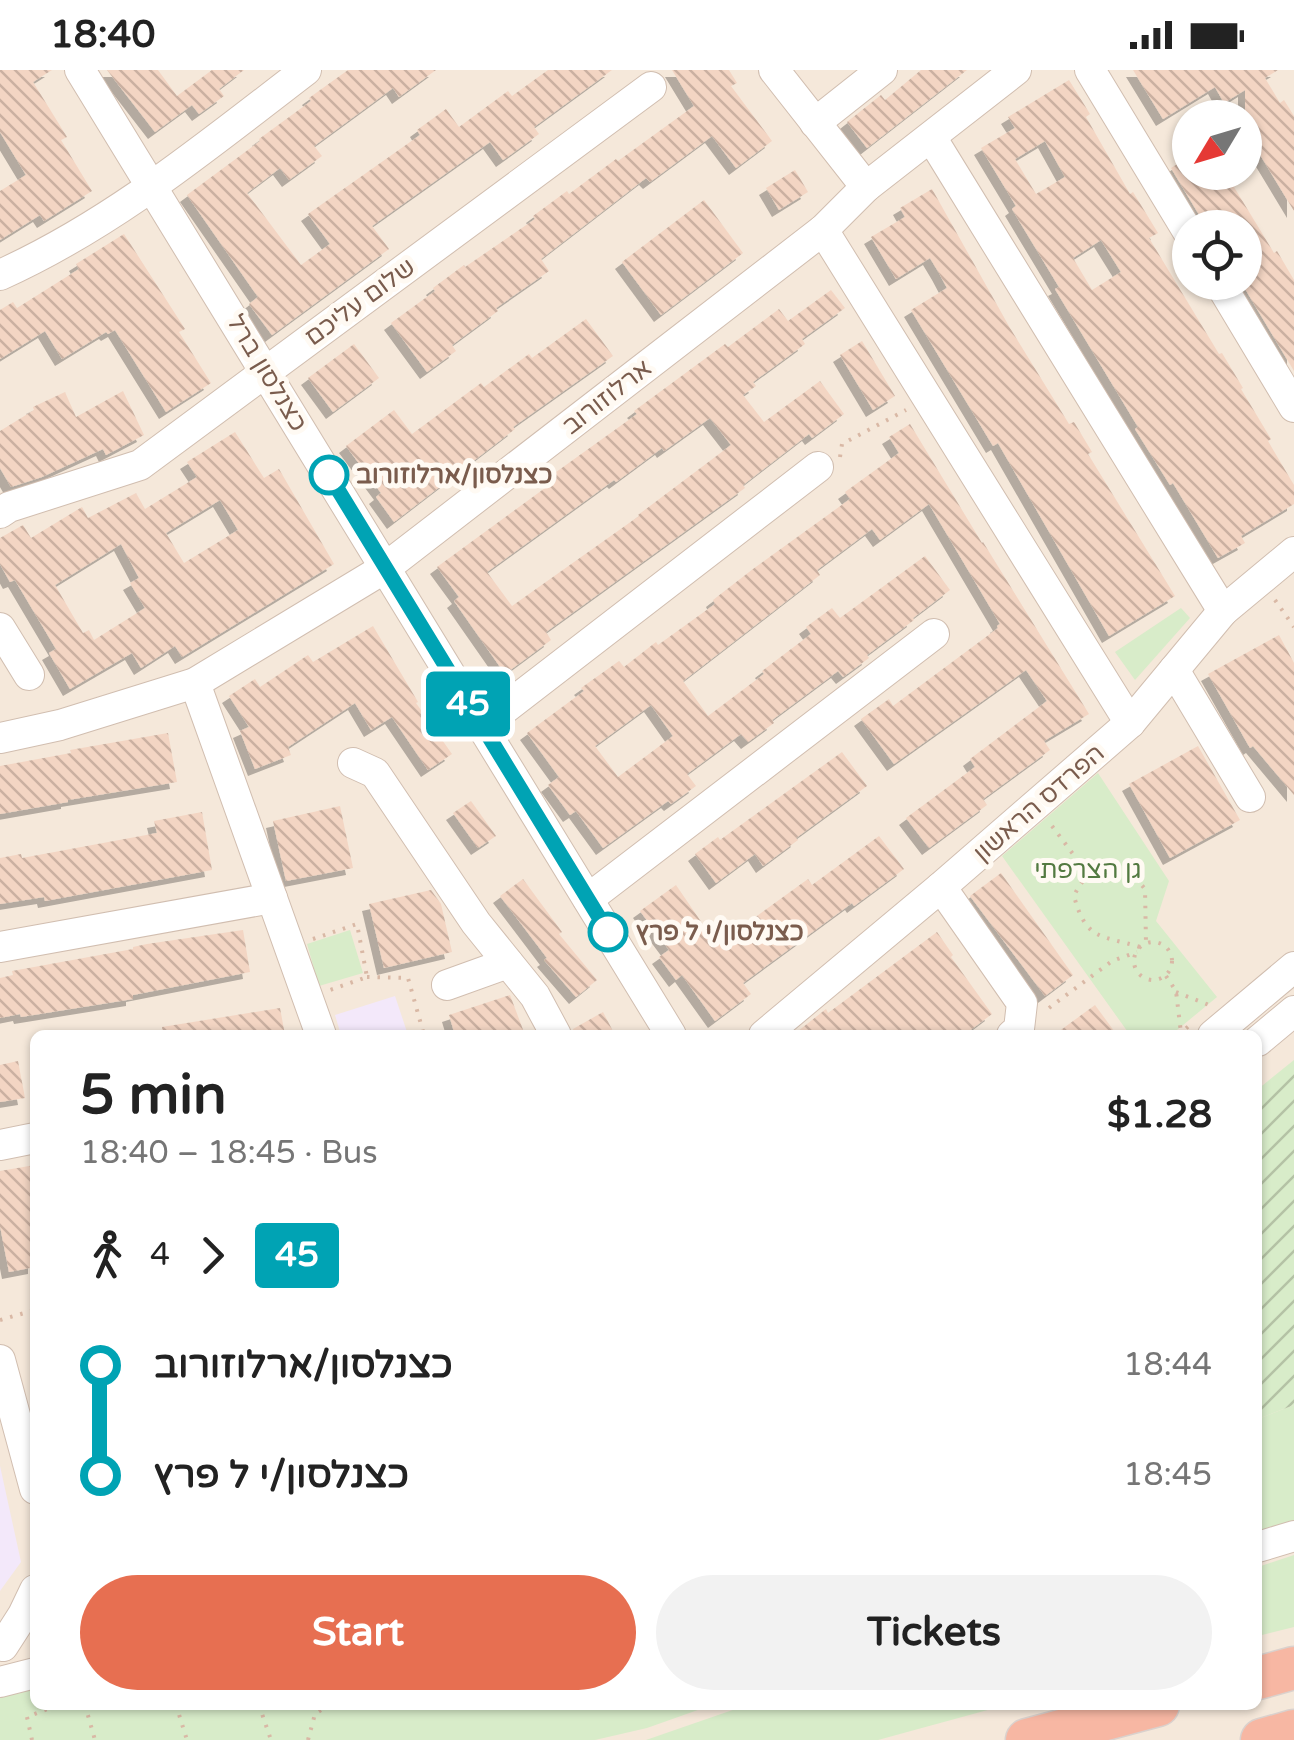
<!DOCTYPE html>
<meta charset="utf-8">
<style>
:root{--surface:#fff;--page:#f2f2f2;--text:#222;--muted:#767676;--accent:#e76f51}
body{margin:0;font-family:"Varela Round",Heebo,sans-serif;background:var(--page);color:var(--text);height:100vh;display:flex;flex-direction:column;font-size:38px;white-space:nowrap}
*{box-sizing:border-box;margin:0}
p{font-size:32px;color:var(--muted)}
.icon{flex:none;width:55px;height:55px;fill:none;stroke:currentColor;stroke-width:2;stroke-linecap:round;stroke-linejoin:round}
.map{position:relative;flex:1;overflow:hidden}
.details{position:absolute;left:30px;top:960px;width:1232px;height:680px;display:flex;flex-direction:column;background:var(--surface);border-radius:15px;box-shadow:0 2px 8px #0004}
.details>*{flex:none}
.badge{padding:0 20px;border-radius:8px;font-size:35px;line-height:65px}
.needle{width:65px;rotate:232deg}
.tools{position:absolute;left:1172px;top:30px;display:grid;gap:20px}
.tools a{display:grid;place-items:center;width:90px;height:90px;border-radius:50%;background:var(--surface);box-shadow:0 2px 8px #0004;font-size:50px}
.map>.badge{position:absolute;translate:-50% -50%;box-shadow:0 0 0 5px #fff}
.legs{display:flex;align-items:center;gap:15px;height:110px;padding:0 50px;font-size:32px}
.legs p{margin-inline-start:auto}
.head{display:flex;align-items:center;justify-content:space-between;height:170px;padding:0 50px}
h1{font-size:55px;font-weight:700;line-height:75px}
.primary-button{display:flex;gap:20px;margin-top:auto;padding:20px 50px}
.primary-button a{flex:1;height:115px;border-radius:60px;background:var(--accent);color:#fff;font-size:40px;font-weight:700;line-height:115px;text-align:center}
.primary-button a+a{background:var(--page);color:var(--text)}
ul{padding:0 50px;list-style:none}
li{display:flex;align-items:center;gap:35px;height:110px;font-size:38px}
li i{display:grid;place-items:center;width:15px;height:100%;margin:0 12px;background:currentColor}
li i::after{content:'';width:25px;height:25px;margin:-12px;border:8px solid;border-radius:50%;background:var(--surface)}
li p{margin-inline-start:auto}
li:first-child i{background:linear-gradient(#0000 50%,currentColor 0)}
li:last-child i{background:linear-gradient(currentColor 50%,#0000 0)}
.status{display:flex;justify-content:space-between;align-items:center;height:70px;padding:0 50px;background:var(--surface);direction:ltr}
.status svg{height:28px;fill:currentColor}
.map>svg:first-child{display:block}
.residential{fill:#f5e8da;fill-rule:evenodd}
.education{fill:#f3e8fa}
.green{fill:#d8ecc9}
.garden{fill:url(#garden-furrows)}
.building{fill:url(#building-back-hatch);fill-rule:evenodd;filter:url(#shadow)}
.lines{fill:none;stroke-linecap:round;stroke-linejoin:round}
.minor-casing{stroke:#d1beb0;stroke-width:32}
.highway-casing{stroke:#dad1cd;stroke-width:45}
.path{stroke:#d9b8a5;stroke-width:4;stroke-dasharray:2.5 8;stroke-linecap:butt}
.minor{stroke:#fff;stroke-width:30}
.highway{stroke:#f7b7a3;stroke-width:42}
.line-1-casing{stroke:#fff;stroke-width:22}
.line-1{stroke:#00a3b4;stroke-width:15}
.stop-1-dot{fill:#fff;stroke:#00a3b4;stroke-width:5}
.labels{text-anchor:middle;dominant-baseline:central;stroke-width:10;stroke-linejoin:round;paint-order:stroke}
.street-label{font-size:25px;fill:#7a5c4d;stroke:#fffaf3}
.stop-label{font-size:25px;font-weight:bold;fill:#7a5c4d;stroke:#fffaf3;text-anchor:start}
.park-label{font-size:25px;fill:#537a41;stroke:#fffaf3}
</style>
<div class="status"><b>18:40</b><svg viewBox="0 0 49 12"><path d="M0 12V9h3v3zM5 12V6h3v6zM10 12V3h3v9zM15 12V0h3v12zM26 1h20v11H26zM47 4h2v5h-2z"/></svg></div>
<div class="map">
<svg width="1294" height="1670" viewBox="0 0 1294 1670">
<defs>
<pattern id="garden-furrows" width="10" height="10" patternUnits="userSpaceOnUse" patternTransform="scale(2.5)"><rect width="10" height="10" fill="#d8ecc9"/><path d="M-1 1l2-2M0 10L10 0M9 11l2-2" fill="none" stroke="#b4c2a5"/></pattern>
<pattern id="building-back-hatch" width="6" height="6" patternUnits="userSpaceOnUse" patternTransform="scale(2.5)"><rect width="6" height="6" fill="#f3d5c3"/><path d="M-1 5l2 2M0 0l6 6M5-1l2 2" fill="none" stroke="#cab0a1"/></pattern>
<filter id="shadow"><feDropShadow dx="-7" dy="7" stdDeviation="0" flood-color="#0004"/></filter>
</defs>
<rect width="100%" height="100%" fill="#fdf6ec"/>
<path class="residential" d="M0 0H1294V1670H0ZM1190 48H1245V102H1190ZM1190 158H1245V212H1190ZM35 965H1258V1635H35Z"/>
<g class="education">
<path d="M395 926 408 965H341L335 945Z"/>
<path d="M0 1396 21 1492 0 1521Z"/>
</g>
<g class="green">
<path d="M1181 538 1190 548 1135 610 1115 582Z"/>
<path d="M1098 703 1169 811 1156 851 1217 927 1171 965H1130L1002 786Z"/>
<path d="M350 860 363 903 319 916 307 874Z"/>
<path d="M1294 1335V1476L1258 1489V1349Z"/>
<path d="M1294 1485V1557L1258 1566V1497Z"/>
<path d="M35 1616V1635H712L647 1658 595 1670H0V1627Z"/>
<path d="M747 1635H1006L878 1670H646Z"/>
</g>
<path class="garden" d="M1294 990V1335L1258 1349V1019Z"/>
<g class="building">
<path d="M0 0H52L33 12 67 67 61 70 92 121 44 151 40 145 0 170V121L26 105 0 62Z"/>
<path d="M107 0H158L177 26 212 0H244L219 19 224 26 199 44 192 35 155 62Z"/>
<path d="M348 0H436L399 27 393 18 314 76 322 86 289 110 280 98 247 123 301 195 330 174 308 144 420 65 417 60 446 39 459 57 508 21 512 26 548 0H612L534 57 539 64 503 90 490 72 372 156 389 179 272 265 249 234 258 227 187 125 260 71 259 69 311 31 309 28Z"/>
<path d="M672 0H729L737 13 731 16 772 71 736 98 712 66 650 112 646 108 541 189 549 201 496 238 498 241 452 275 456 281 427 302 391 253 435 221 433 218 464 195 465 197 535 149 533 146 567 121 569 124 616 89 618 91 694 36Z"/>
<path d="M921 0H967L867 78 847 52 881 25 885 30Z"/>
<path d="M1133 0H1278L1265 8 1280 33 1284 30 1294 46V141L1245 60V20L1224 33 1215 17 1163 49Z"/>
<path d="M1069 10 1090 44 1086 47 1130 124 1133 122 1158 163 1149 168 1219 284 1222 283 1243 318 1241 319 1271 369 1268 371 1294 415V434L1241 466 1245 473 1218 488 1173 413 1170 415 1135 359 1138 357 1055 219 1059 217 1012 139 1016 136 981 78 1015 58 1008 47ZM1045 71 1065 107 1036 124 1015 89ZM1101 170 1121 202 1092 220 1073 188Z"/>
<path d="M1190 86V102H1229L1237 115 1234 117 1274 183 1277 181 1294 210V301L1241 212H1245V158H1207L1171 98Z"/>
<path d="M795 100 808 122 779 140 766 118Z"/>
<path d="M932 119 1010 258 1069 354 1074 352 1092 382 1088 384 1175 526 1109 566 998 373 993 376 911 240 947 218 939 203 930 188 896 209 871 167 905 147 900 138Z"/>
<path d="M704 130 743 183 661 245 622 192Z"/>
<path d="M124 164 185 259 179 262 211 313 166 342 115 260 108 264 106 262 62 289 45 261 0 289V240L13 232 17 238 79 199 76 194Z"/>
<path d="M831 220 845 238 802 269 805 274 753 312 756 316 743 325 764 352 820 311 844 344 812 368 809 364 743 415 745 418 546 562 551 570 505 604 454 531 459 527 437 497 556 410 552 405 637 344 634 341 725 274 728 277 779 239 788 251ZM710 348 731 375 638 445 639 446 512 536 487 502 614 410 616 412 662 378 664 381Z"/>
<path d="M586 249 613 286 513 357 515 359 394 452 376 427 381 423 346 376 394 340 412 364 481 313 484 317 529 284 532 288Z"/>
<path d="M862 271 895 326 873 340 840 285Z"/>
<path d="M354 274 379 308 333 342 308 308Z"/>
<path d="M123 321 144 365 106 385 103 379 42 407 11 417 0 398V361L34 340 33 337 65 322 76 347Z"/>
<path d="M910 354 982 473 983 472 1089 644 1044 671 1050 680 983 729 987 735 929 778 906 748 975 697 970 689 1047 631 1026 600 894 694 861 649 889 629 893 636 998 558 997 556 1000 554 929 434 880 470 872 459 817 500 820 505 683 611 708 646 764 604 762 601 811 564 806 557 832 538 840 548 925 486 950 520 913 548 914 550 867 585 869 588 843 607 838 601 772 650 774 653 748 672 741 664 687 704 696 716 671 734 668 731 603 778 576 741 570 745 548 715 559 707 527 663 584 621 581 618 619 591 624 597 656 572 658 575 715 534 713 530 753 499 850 429 845 422 899 383 889 367ZM651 635 673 666 618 707 595 676Z"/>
<path d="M235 362 264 408 279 399 334 494 182 587 175 576 141 598 132 583 70 619 49 583 56 579 15 510 10 512 0 494V468L23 455 31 468 82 437 88 448 136 423 145 439 197 407 187 392ZM220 430 238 460 184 493 166 463ZM121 474 139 508 130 513 145 538 94 570 89 560 83 563 55 515Z"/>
<path d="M373 556 418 632 416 633 452 684 428 700 392 647 371 660 355 633 288 677 291 685 255 699 240 661 249 657 229 626 255 609 260 617 308 585 313 592Z"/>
<path d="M1279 565 1294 593V725L1253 676 1250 678 1208 604Z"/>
<path d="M168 663 177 712 68 730V732L0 744V696L71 683 70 680Z"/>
<path d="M1198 676 1240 750 1170 788 1129 714Z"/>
<path d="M842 682 867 716 796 768 798 770 763 796 755 784 716 813 695 784 718 767 720 770Z"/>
<path d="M471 731 496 766 478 778 453 743Z"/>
<path d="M340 736 353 798 286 811 273 751Z"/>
<path d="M202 742 212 800 45 831 44 827 0 834V788L21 784 22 788 157 763 154 751Z"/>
<path d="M879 766 904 799 854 836 852 833 743 913 751 924 715 951 682 905 676 910 659 887 669 880 640 841 676 815 717 875 808 809 812 815Z"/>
<path d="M1001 803 1073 905 1045 926 970 826Z"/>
<path d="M523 809 562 862 559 864 597 910 576 927 544 890 547 888 500 826Z"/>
<path d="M431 820 441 834 452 882 384 898 369 834Z"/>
<path d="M243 860 250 902 133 925V929L21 947 20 944 0 948V908L13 905 12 901 133 879V877L147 874Z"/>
<path d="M937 862 953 885 951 887 992 944 964 965H793L826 939 828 943Z"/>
<path d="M510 925 525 965H455L449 945Z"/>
<path d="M1095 935 1117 965H1054Z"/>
<path d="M280 938 285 965H163L162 957Z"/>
<path d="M603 942 615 965H575L573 959Z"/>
<path d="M18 991 25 1028 0 1032V995Z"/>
<path d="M35 1095V1197L9 1202 0 1156V1101Z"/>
</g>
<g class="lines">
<defs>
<g id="minor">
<path d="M80 0 671 965"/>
<path d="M774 0 866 117"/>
<path d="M1090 0 1190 165"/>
<path d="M815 53 882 0"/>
<path d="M931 67 1223 541"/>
<path d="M823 160 1130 653"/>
<path d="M0 205C113 154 208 75 306 0"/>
<path d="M1219 212 1294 337"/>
<path d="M0 443 9 437 140 395 651 17"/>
<path d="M0 558 29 605"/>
<path d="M1174 600 1250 727"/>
<path d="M195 613 321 965"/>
<path d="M482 656 818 397"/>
<path d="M0 668 60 655 195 613 385 498 823 160 866 117 1016 0"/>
<path d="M353 693 375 703 476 853 535 926 556 965"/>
<path d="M941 817 1022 933 1019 959 1012 965"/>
<path d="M588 829 934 564"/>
<path d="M0 877 272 828"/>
<path d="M447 915 508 893"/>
<path d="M764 965 941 817 1130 653 1223 541 1294 482"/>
<path d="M1213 965 1294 897"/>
<path d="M1258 971 1294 941"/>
<path d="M0 1075 35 1068"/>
<path d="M0 1290 35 1419"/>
<path d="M1258 1477 1294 1466"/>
<path d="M3 1576 23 1545 35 1520"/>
<path d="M0 1612 35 1603"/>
</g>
<g id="highway">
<path d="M1258 1608 1294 1598"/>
<path d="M1027 1670 1158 1635"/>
<path d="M1262 1670 1294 1661"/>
</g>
</defs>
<use href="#minor" class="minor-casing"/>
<use href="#highway" class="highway-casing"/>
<g class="path">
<path d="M840 387 842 374 906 340"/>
<path d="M1275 530 1294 557"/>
<path d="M1052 756 1088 804"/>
<path d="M313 869 357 854 367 907 330 920"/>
<circle cx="1153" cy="891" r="19"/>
<path d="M1140 877C1101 865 1086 871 1074 826 1091 789 1119 787 1145 819L1146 873"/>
<path d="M1166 906 1176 921 1181 963"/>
<path d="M367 907 408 908 424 965"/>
<path d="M1176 922 1209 935"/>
<path d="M1049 938 1112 891 1137 882"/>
<path d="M1178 965 1190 955"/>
<path d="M0 1250 35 1240"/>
<path d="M85 1635 95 1670"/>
<path d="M176 1635 187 1670"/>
<path d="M259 1635 271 1670"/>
<path d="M32 1670 27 1647 58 1635"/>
<path d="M308 1670 315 1644 329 1635"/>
</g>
<use href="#minor" class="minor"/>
<use href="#highway" class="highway"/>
</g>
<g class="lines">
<defs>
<path id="line-1" d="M329 405 608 862"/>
</defs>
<use href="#line-1" class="line-1-casing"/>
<use href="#line-1" class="line-1"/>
</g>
<g class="stop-1-dot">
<circle cx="329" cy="405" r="18"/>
<circle cx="608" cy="862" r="18"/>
</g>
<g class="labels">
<g class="street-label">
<text transform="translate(360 232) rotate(-36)">שלום עליכם</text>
<text transform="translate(267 303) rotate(59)">כצנלסון ברל</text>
<text transform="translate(607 327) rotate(-38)">ארלוזורוב</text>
<text transform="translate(1039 733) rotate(-41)">הפרדס הראשון</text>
</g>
<g class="stop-label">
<text x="356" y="405">כצנלסון/ארלוזורוב</text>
<text x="636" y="862">כצנלסון/י ל פרץ</text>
</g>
<g class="park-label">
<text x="1088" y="800">גן הצרפתי</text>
</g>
</g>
</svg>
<div class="tools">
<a><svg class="needle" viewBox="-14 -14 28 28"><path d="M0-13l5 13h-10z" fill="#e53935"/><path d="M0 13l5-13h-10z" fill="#767676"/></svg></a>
<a><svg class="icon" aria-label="locate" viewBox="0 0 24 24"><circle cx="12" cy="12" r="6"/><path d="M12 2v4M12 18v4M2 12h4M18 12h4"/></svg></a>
</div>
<b class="badge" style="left:468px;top:634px;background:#00a3b4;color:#fff">45</b>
<section class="details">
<div class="head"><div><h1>5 min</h1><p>18:40 – 18:45 · Bus</p></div><b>$1.28</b></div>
<div class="legs"><svg class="icon" aria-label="walk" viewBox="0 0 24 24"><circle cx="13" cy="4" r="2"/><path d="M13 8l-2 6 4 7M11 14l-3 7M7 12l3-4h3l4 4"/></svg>4<svg class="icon" aria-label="forward" viewBox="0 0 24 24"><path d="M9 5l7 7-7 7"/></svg><b class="badge" style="background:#00a3b4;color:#fff">45</b></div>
<ul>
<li><i style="color:#00a3b4"></i><b>כצנלסון/ארלוזורוב</b><p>18:44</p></li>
<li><i style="color:#00a3b4"></i><b>כצנלסון/י ל פרץ</b><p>18:45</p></li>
</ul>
<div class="primary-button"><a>Start</a><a>Tickets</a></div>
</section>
</div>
